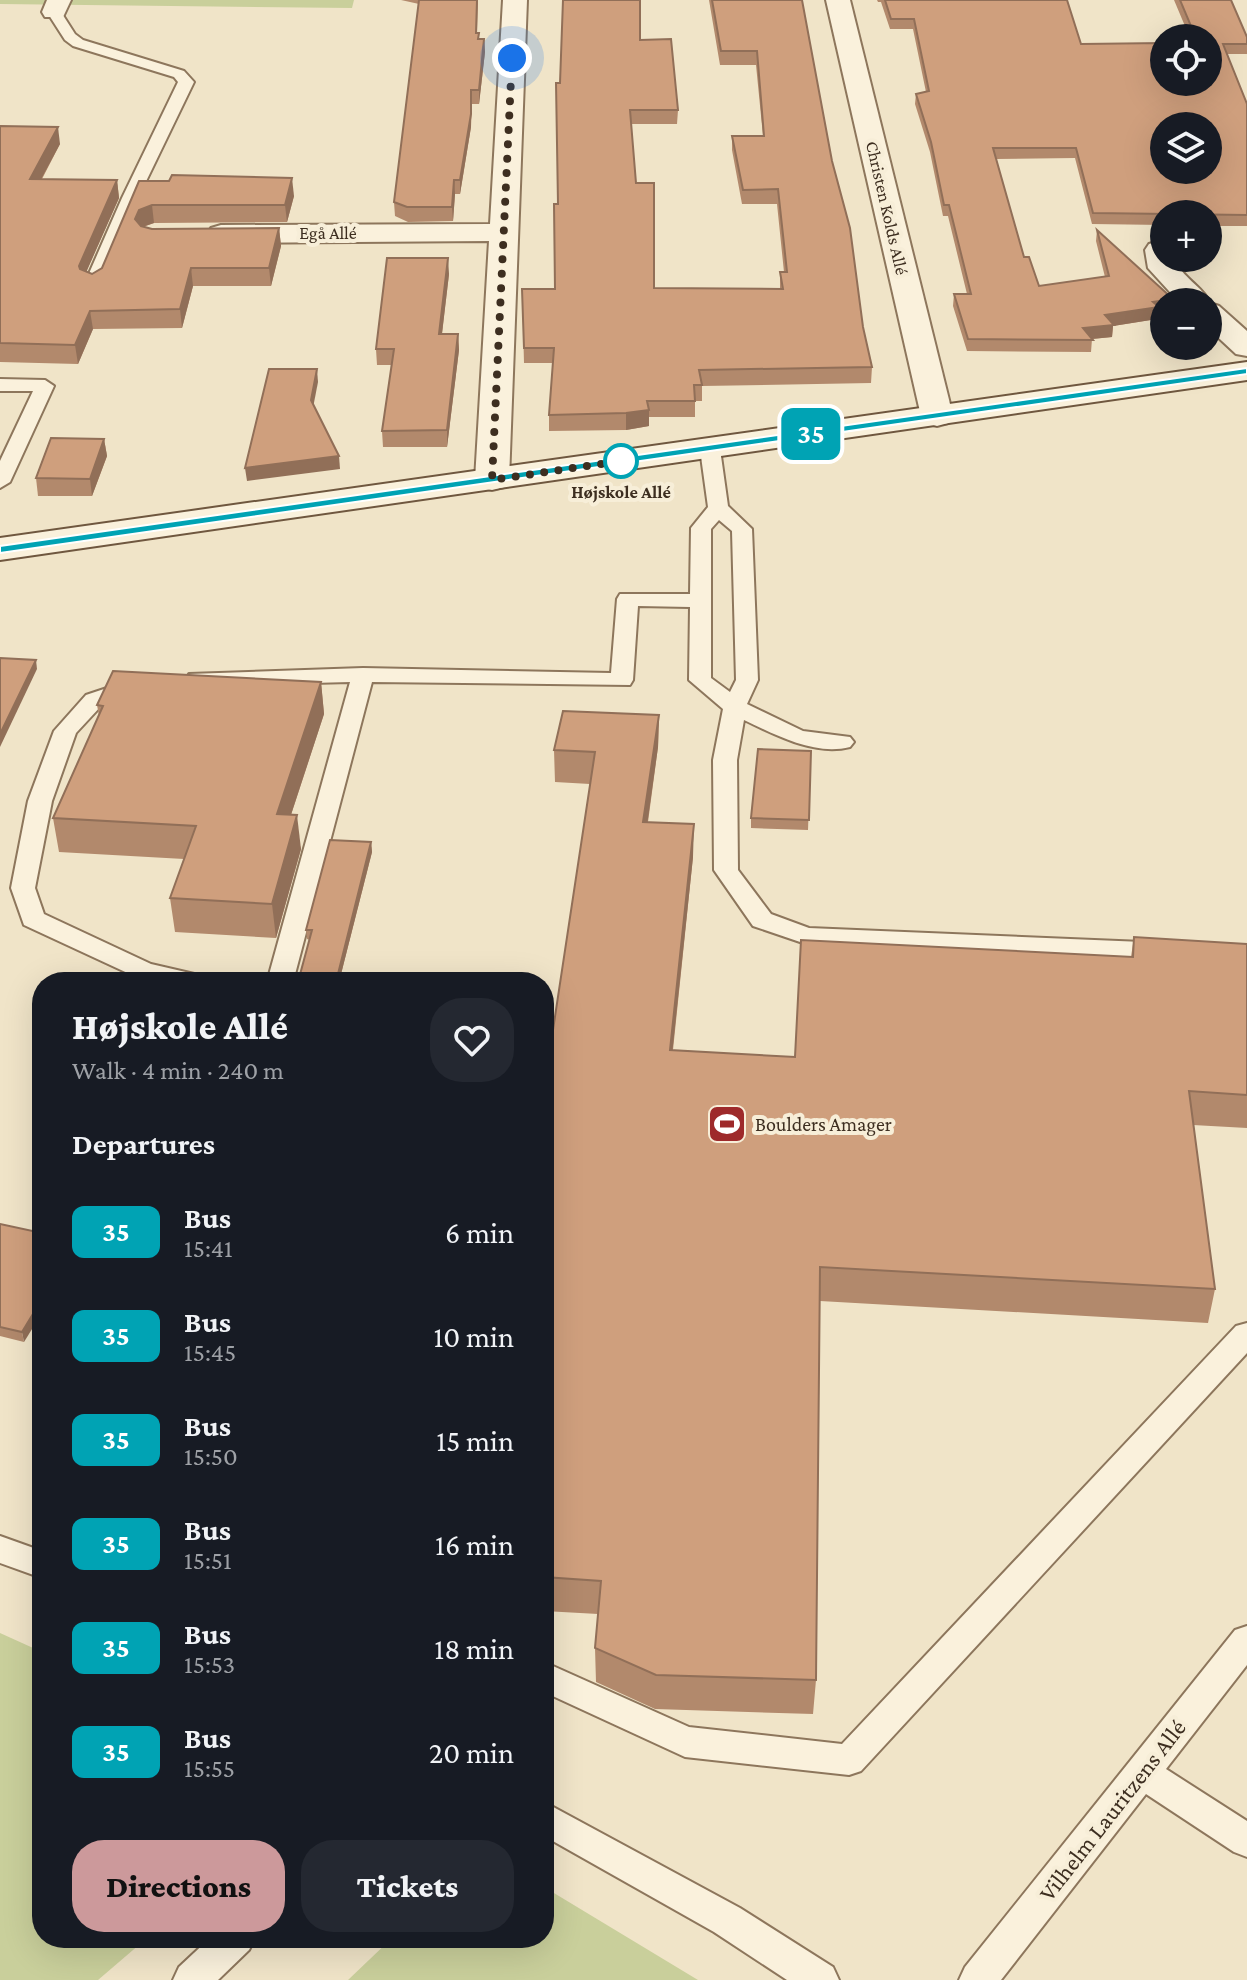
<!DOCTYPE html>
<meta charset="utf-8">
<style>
:root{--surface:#171b24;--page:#242831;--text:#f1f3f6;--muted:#9ea1a6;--accent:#cc999b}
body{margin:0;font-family:"Crimson Pro",serif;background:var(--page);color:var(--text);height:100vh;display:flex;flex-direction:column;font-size:30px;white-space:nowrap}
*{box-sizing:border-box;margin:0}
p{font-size:26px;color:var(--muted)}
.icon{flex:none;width:44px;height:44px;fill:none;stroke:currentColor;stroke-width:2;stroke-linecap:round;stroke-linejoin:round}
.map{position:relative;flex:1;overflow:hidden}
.panel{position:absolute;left:32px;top:972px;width:522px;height:976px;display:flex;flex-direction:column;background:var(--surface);border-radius:32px;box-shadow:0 8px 32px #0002}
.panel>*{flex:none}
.badge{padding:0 16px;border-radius:12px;font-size:28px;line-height:52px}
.tools{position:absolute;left:1150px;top:24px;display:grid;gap:16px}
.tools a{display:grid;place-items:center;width:72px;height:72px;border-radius:50%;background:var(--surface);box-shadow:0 8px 32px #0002;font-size:40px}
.you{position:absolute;width:40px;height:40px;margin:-20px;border:6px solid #fff;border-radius:50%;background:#1a73e8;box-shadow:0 0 0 12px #1a73e833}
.map>.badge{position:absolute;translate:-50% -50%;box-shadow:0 0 0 4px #fff}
h2{padding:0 40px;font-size:30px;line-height:72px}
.round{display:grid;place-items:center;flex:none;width:84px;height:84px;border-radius:32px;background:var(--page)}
.overview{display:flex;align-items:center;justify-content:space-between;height:136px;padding:0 40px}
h1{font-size:38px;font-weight:800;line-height:60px}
.cta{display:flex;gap:16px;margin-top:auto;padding:16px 40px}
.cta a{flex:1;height:92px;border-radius:32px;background:var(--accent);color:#111;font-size:32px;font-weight:800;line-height:92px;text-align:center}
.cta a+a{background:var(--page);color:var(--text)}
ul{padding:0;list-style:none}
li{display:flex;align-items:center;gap:24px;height:104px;padding:0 40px}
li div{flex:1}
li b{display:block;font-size:30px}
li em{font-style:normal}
li .badge{min-width:88px;font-weight:700;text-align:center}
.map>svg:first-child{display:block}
.green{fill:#c9cf9b}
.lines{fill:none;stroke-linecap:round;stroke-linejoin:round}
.lane-casing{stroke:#8d765c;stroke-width:4}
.street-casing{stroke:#8d765c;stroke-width:4}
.secondary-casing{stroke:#6f573f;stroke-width:4}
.lane{fill:#faf1dc;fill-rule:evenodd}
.street{fill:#faf1dc;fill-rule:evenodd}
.secondary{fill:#faf1dc;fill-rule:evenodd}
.wall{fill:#b2896c}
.shaded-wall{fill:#916f58}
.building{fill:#cf9f7d;stroke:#916f58;stroke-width:2;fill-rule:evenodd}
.line{fill:#00a3b4;stroke:#fff;stroke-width:2}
.walk{stroke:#3d2e20;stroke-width:8;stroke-dasharray:0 14.4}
.stop-dot{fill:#fff;stroke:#00a3b4;stroke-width:4}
.labels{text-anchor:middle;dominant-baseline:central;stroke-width:8;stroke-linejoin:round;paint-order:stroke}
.far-street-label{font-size:18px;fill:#3d2e20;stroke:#f7eed8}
.far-stop-label{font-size:18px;font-weight:bold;fill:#3d2e20;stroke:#f7eed8}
.poi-label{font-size:20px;fill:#3d2e20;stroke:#f7eed8;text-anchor:start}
.near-street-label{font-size:24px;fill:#3d2e20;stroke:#f7eed8}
</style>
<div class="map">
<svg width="1247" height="1980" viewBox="0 0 1247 1980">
<rect width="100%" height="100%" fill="#f0e4c8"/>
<g class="green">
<path d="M0 0H354L352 8 0 4Z"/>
<path d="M0 1633 42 1652V1938H147L98 1980H0Z"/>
<path d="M544 1887 698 1980H348L392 1938H544Z"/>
</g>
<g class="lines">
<defs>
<g id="lane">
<path d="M54 8 59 9 75 34 83 40 184 71 194 82 138 198 102 285 93 290 84 285 122 198 178 82 174 77 73 46 65 40 47 12Z"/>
<path d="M0 379 45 380 54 386 10 482 0 488V461L33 391H0Z"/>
<path d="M710 443 720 449 728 506 752 529 758 680 747 704 803 731 850 737 854 742 850 747C814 756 776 735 744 720L737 760 738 870 771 914 809 928 1167 943 1176 945 1180 951 1176 957 1167 959 806 944 753 926 714 870 713 760 723 709 689 680 690 607 638 606 633 680 630 685 372 682 293 982H267L350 682 197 686 186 679 189 674 363 668 611 673 617 599 620 594H690L691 528 708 507 700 449ZM719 520 732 531 736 680 730 692 711 678V529Z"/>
<path d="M134 679 142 681 145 686 142 691 102 705 76 733 52 801 35 888 44 914 151 964 203 976 207 982H159L134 976 24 925 11 888 28 801 54 731 86 695Z"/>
<path d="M1247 1323V1353L861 1771 849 1775 685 1757 544 1692V1662L689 1727 842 1744 1236 1326Z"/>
<path d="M0 1536 42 1551V1578L0 1563Z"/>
<path d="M1247 1626V1665L1166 1769 1247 1821V1857L1234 1852 1146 1794 1001 1980H959L965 1967 1235 1630Z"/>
<path d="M544 1802 740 1908 833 1967 839 1980H787L714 1932 544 1836Z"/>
<path d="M210 1938H255L249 1950 218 1980H173L179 1967Z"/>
</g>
<g id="street">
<path d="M47 0H71L63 17H45L42 12Z"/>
<path d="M503 0H527L509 480 504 487 492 490 480 487 475 480 489 241 221 243 211 240 207 234 211 228 221 225 490 224Z"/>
<path d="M826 0H850L953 416 948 423 937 426 926 423 921 416Z"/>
<path d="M1159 241 1164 243V258H1175C1180 277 1204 287 1210 303L1219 306 1247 331V356L1236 354 1208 328V302H1179L1148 268 1145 250 1149 244Z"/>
</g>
<path id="secondary" d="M1247 362V380L0 560V538Z"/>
</defs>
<use href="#lane" class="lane-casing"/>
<use href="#street" class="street-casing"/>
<use href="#secondary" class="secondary-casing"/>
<use href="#lane" class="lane"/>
<use href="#street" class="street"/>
<use href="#secondary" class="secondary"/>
</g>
<g class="wall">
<path d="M401 0H478L477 33H479V39H484L485 52 479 104H472L471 127 460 194H455L453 221 408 222 395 216 394 202 419 4Z"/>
<path d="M709 0H802L863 327 872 367 871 383 702 386V401H695V417H649V426L626 430 549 431V415L553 363H524L522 289H555L558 204 560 83 640 40 678 110 677 124H631L636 183 654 288 780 289V272H784L777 204H742L732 150V136H763L756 65H720Z"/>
<path d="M877 0H1067L1081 44 1164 82 1208 38H1190L1174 0H1231L1247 37V54H1227L1247 104V226H1208V214H1164V225L1092 224 1075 158 996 159 1024 257 1039 286 1105 277 1096 241 1097 230 1173 299 1172 302H1164V312L1158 313 1157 319 1113 326 1112 337 1092 339 1091 352 967 351 953 306 954 294H967L948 216H943L930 152 915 104 916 94 926 92 913 29H890L881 2H878Z"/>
<path d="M0 126 60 144 42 179 117 180 119 198 86 272 92 274 102 268 139 181 294 196 287 222 154 223 143 227 152 229 279 228 281 246 271 286H193L182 328 93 329 78 364 0 362Z"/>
<path d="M449 274 442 334H458L459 350 447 447H383L382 431 392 365H377L376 349Z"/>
<path d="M104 439 107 456 92 496H38L36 478Z"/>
<path d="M321 682 324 714 291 815 301 849 276 938 175 932 170 898 184 859 59 852 53 818 99 716 97 705Z"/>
<path d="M659 715 658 747 648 822 693 857 673 1050 795 1057 1131 957 1134 937 1247 944V1128L1193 1125 1215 1289 1208 1323 820 1301 816 1680 813 1714 655 1709 596 1682 595 1648 598 1614 544 1611V1043H551L590 784 555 782 554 750Z"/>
<path d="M811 751 808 830 751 828V818Z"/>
<path d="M371 842 372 852 339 982H298L310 940 307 939 306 930Z"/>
<path d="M0 1224 24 1342 0 1336Z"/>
</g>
<g class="shaded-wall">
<path d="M484 39 485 52 479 104V90Z"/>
<path d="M471 90V127L460 194V180Z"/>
<path d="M58 127 60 144 32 196 30 179Z"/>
<path d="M292 178 294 196 287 222 285 205Z"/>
<path d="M117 180 119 198 81 284 79 266Z"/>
<path d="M454 180 455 194 453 221 452 207Z"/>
<path d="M152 205 154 223 142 227 135 219 139 210Z"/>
<path d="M279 228 281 246 271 286 269 268Z"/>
<path d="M448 258 449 274 440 350 439 334Z"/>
<path d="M191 268 193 286 182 328 180 309Z"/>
<path d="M1173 299 1172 302H1164V312L1158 313 1157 319 1113 326 1112 337 1081 340 1083 328 1105 315 1153 302Z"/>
<path d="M90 311 93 329 78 364 75 345Z"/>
<path d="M458 334 459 350 447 447V430Z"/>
<path d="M317 369 318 382 312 413 311 400Z"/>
<path d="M649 410V426L626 430V413Z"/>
<path d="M104 439 107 456 92 496 90 479Z"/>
<path d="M339 456 340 469 247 481 245 468Z"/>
<path d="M36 660 37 669 0 747V734Z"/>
<path d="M321 682 324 714 280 848 277 814Z"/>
<path d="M659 715 658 747 643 854V822Z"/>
<path d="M297 815 301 849 276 938 272 904Z"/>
<path d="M694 824 693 857 669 1083 670 1050Z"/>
<path d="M371 842 372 852 339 982H336Z"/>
<path d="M42 1299V1313L24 1342 22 1332Z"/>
</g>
<g class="building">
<path d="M419 0H477L476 33H479L478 39H484L479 90H471V114L460 180H454L452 207H407L394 202Z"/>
<path d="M563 0H640V40L671 39 678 110H630L636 183H654V288L783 289 780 272H787L778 189 743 190 732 136H764L757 51H721L712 0H802L832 161 850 228 863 327 872 367 699 370 702 385H694L695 401H647L649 410 626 413 549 415 554 348H524L522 289H555L554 204H558L556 83H560Z"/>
<path d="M885 0H1067L1081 44 1164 43V82H1208V38H1196L1180 0H1231L1247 37V44H1223L1247 104V215L1093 213 1076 148H993L1024 257H1029L1039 286 1109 276 1097 230 1173 299 1153 302 1159 307 1105 315 1114 325 1083 328 1093 340 968 339 954 294H971L949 205H944L931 142 916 94 929 91 914 19H891ZM1164 126H1208V170H1164Z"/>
<path d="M0 126 58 127 30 179 117 180 79 266 80 269 92 274 102 268 139 181H169L172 175 292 178 285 205H152L139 210 135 219 141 226 152 229 279 228 269 268H191L180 309 90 311 75 345 0 343Z"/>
<path d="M387 258H448L439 334H458L447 430 382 431 394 349H376Z"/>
<path d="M269 369H317L311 400 339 456 245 468Z"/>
<path d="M51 438 104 439 90 479 36 478Z"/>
<path d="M0 658 36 660 0 734Z"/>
<path d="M113 671 321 682 277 814 297 815 272 904 170 898 196 826 53 818 103 706 97 705Z"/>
<path d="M563 711 659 715 643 822 694 824 670 1050 795 1057 801 940 1133 957 1134 937 1247 944V1095L1189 1091 1215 1289 820 1267 816 1680 656 1675 595 1648 601 1581 544 1577V1043H551L595 752 554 750Z"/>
<path d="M758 749 811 751 809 820 751 818Z"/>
<path d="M330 840 371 842 336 982H298L312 930H306Z"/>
<path d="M0 1224 42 1233V1299L22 1332 0 1327Z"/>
</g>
<path class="line" d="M1247 368V374L0 553V546Z"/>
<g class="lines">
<path class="walk" d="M512 58 492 480 621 461"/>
</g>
<defs>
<symbol id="stadium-square" viewBox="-11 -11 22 22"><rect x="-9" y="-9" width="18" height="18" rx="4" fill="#9e2a2b" stroke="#f7eed8"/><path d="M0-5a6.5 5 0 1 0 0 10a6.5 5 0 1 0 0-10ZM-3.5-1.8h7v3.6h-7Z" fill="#fff"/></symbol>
</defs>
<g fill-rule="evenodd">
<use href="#stadium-square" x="705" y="1102" width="44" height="44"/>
</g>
<circle class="stop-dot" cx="621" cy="461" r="16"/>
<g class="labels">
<g class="far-street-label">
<text transform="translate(887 208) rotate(77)">Christen Kolds Allé</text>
<text x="328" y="233">Egå Allé</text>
</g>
<g class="far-stop-label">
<text x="621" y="492">Højskole Allé</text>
</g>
<g class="poi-label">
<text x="755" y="1124">Boulders Amager</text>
</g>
<g class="near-street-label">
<text transform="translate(1112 1810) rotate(-52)">Vilhelm Lauritzens Allé</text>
</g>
</g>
</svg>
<div class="tools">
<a><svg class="icon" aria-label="locate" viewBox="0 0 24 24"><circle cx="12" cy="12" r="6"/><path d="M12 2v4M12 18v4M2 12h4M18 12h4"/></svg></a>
<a><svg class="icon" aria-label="layers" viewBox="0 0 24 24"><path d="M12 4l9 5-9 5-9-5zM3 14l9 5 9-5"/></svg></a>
<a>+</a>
<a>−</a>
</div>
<div class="you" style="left:512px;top:58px"></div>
<b class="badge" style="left:811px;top:434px;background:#00a3b4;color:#fff">35</b>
<section class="panel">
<div class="overview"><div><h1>Højskole Allé</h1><p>Walk · 4 min · 240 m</p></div><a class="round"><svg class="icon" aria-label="heart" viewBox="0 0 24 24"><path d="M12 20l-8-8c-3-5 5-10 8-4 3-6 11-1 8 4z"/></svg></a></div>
<h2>Departures</h2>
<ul>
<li><span class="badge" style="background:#00a3b4;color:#fff">35</span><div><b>Bus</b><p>15:41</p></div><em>6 min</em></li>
<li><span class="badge" style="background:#00a3b4;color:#fff">35</span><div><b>Bus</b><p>15:45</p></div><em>10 min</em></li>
<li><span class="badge" style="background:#00a3b4;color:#fff">35</span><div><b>Bus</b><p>15:50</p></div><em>15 min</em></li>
<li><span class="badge" style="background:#00a3b4;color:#fff">35</span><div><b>Bus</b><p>15:51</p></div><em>16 min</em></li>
<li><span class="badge" style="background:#00a3b4;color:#fff">35</span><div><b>Bus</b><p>15:53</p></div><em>18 min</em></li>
<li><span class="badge" style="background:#00a3b4;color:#fff">35</span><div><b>Bus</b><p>15:55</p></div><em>20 min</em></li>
</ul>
<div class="cta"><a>Directions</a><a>Tickets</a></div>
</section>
</div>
